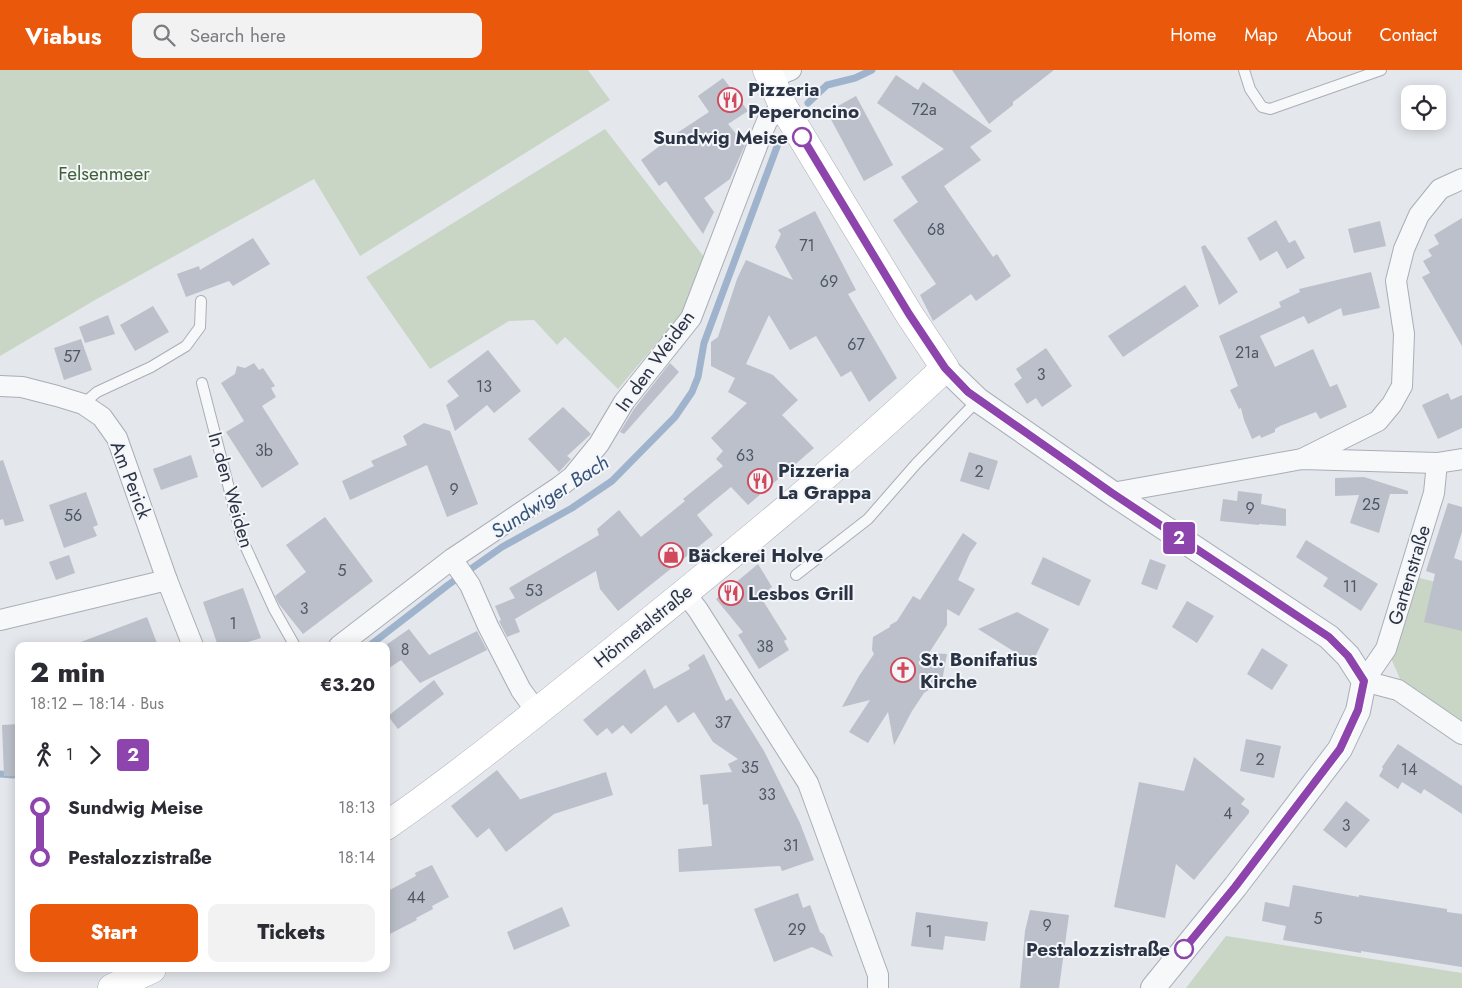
<!DOCTYPE html>
<meta charset="utf-8">
<style>
:root{--surface:#fff;--page:#f2f2f3;--text:#2b2b33;--muted:#7c7c81;--accent:#ea580c}
body{margin:0;font-family:Jost,sans-serif;background:var(--page);color:var(--text);height:100vh;display:flex;flex-direction:column;font-size:19px;white-space:nowrap}
*{box-sizing:border-box;margin:0}
p{font-size:16px;color:var(--muted)}
.icon{flex:none;width:28px;height:28px;fill:none;stroke:currentColor;stroke-width:2;stroke-linecap:round;stroke-linejoin:round}
.map{position:relative;flex:1;overflow:hidden}
.panel{position:absolute;left:15px;top:572px;width:375px;height:330px;display:flex;flex-direction:column;background:var(--surface);border-radius:10px;box-shadow:0 2px 12px #0003}
.panel>*{flex:none}
.badge{padding:0 10px;border-radius:4px;font-size:18px;line-height:32px}
.buttons{position:absolute;left:1401px;top:15px;display:grid;gap:10px}
.buttons a{display:grid;place-items:center;width:45px;height:45px;border-radius:10px;background:var(--surface);box-shadow:0 2px 12px #0003;font-size:25px}
.map>.badge{position:absolute;translate:-50% -50%;box-shadow:0 0 0 2px #fff}
.legs{display:flex;align-items:center;gap:8px;height:55px;padding:0 15px;font-size:16px}
.legs p{margin-inline-start:auto}
.headline{display:flex;align-items:center;justify-content:space-between;height:85px;padding:0 15px}
h1{font-size:28px;font-weight:800;line-height:38px}
.cta{display:flex;gap:10px;margin-top:auto;padding:10px 15px}
.cta a{flex:1;height:58px;border-radius:10px;background:var(--accent);color:#fff;font-size:20px;font-weight:800;line-height:58px;text-align:center}
.cta a+a{background:var(--page);color:var(--text)}
ul{padding:0 15px;list-style:none}
li{display:flex;align-items:center;gap:18px;height:50px;font-size:19px}
li i{display:grid;place-items:center;width:8px;height:100%;margin:0 6px;background:currentColor}
li i::after{content:'';width:12px;height:12px;margin:-6px;border:4px solid;border-radius:50%;background:var(--surface)}
li p{margin-inline-start:auto}
li:first-child i{background:linear-gradient(#0000 50%,currentColor 0)}
li:last-child i{background:linear-gradient(currentColor 50%,#0000 0)}
header{display:flex;align-items:center;gap:30px;box-sizing:border-box;height:70px;padding:0 25px;background:var(--accent);color:#fff}
header strong{font-size:24px}
nav{display:flex;gap:28px;margin-inline-start:auto;font-size:18px}
.search{width:350px;height:45px;background:var(--page);display:flex;align-items:center;gap:12px;box-sizing:border-box;padding:0 18px;border-radius:10px;color:var(--muted);font-size:19px}
.map>svg:first-child{display:block}
.green{fill:#c9d6c5}
.lines{fill:none;stroke-linecap:round;stroke-linejoin:round}
.stream{stroke:#9fb4cc;stroke-width:7}
.building{fill:#bbc0ca}
.service-casing{stroke:#a9aeb7;stroke-width:12}
.minor-casing{stroke:#a9aeb7;stroke-width:22}
.tertiary-casing{stroke:#a9aeb7;stroke-width:26}
.secondary-casing{stroke:#a9aeb7;stroke-width:29}
.service{stroke:#f7f8fa;stroke-width:10}
.minor{stroke:#f7f8fa;stroke-width:20}
.tertiary{stroke:#f7f8fa;stroke-width:24}
.secondary{stroke:#fff;stroke-width:28}
.line-1-casing{stroke:#fff;stroke-width:11}
.line-1{stroke:#8e44ad;stroke-width:8}
.stop-1-dot{fill:#fff;stroke:#8e44ad;stroke-width:2.5}
.labels{text-anchor:middle;dominant-baseline:central;stroke-width:4;stroke-linejoin:round;paint-order:stroke}
.number-label{font-size:16px;fill:#4f5766}
.poi-label{font-size:19px;font-weight:bold;fill:#2b3445;stroke:#f4f6f9;text-anchor:start}
.stop-label{font-size:19px;font-weight:bold;fill:#2b3445;stroke:#f4f6f9;text-anchor:end}
.park-label{font-size:19px;fill:#3f6138;stroke:#f4f6f9}
.street-label{font-size:19px;fill:#2b3445;stroke:#f4f6f9}
.water-label{font-size:20px;font-style:italic;fill:#34527a;stroke:#f4f6f9}
</style>
<header>
<strong>Viabus</strong>
<div class="search"><svg class="icon" aria-label="search" viewBox="0 0 24 24"><circle cx="10" cy="10" r="6"/><path d="M15 15l6 6"/></svg>Search here</div>
<nav><a>Home</a><a>Map</a><a>About</a><a>Contact</a></nav>
</header>
<div class="map">
<svg width="1462" height="918" viewBox="0 0 1462 918">
<rect width="100%" height="100%" fill="#e4e7ec"/>
<g class="green">
<path d="M0 0H588L610 30 360 186 314 109 95 230 0 286Z"/>
<path d="M605 59 704 187 682 243 618 319 565 267 557 275 534 250 509 251 430 299 366 207Z"/>
<path d="M1416 507 1462 519V652L1401 611 1390 586Z"/>
<path d="M1226 866 1462 903V918H1186Z"/>
</g>
<g class="lines">
<g class="stream">
<path d="M808 33 827 15 855 8 872 0"/>
<path d="M369 576 448 515 502 477 572 438 612 411 675 347 692 322 698 307 704 273 778 74"/>
<path d="M0 704 13 705"/>
</g>
</g>
<g class="building">
<path d="M952 0H1054L1013 32V35L989 54Z"/>
<path d="M896 5 918 20 923 12 992 61 970 77 981 90 944 116 993 187 997 184 1011 206 976 231 971 224 933 251 920 225 936 214 893 150 918 132 901 107 944 79 877 33Z"/>
<path d="M723 8 748 41 728 54 745 75 730 109 704 128 714 142 703 164 666 111 659 116 641 90 677 63 709 42 698 26Z"/>
<path d="M856 26 893 95 864 111 827 42Z"/>
<path d="M815 141 856 220 848 224 897 308 869 332 851 301 841 307 816 266 790 280 769 245 746 294 773 305 798 330 782 345 814 378 748 435 731 417 697 445 713 465 618 541 600 519 596 501 515 549 520 562 507 567 499 551 501 550 495 536 515 528 509 518 599 465 597 459 619 440 641 467 685 431 683 429 723 396 716 389 723 381 711 368 747 333 728 322 735 308 711 296V272L718 267 737 209 746 190 793 210 775 177 781 164 778 160Z"/>
<path d="M1462 148V276L1422 207 1430 203 1423 191 1432 186 1428 180 1439 174 1434 165Z"/>
<path d="M1276 150 1289 173 1295 170 1305 188 1287 199 1277 181 1260 191 1247 168Z"/>
<path d="M1380 151 1386 176 1354 183 1348 159Z"/>
<path d="M253 168 270 194 233 216 229 211 186 227 177 204 199 196 200 200Z"/>
<path d="M1205 175 1238 222 1219 235 1201 177Z"/>
<path d="M1371 202 1380 238 1343 246 1341 238 1308 254 1304 246 1260 266 1275 297 1313 279 1330 317 1337 314 1347 337 1320 349 1316 342 1280 356 1275 359V362L1261 368 1260 365 1252 369 1244 350 1241 338 1239 339 1230 320 1238 316 1219 266 1281 237 1279 232 1300 222 1299 219Z"/>
<path d="M1185 215 1199 236 1123 287 1108 266Z"/>
<path d="M153 236 169 262 135 281 120 255Z"/>
<path d="M108 245 115 264 85 273 79 257Z"/>
<path d="M81 269 92 300 64 310 54 278Z"/>
<path d="M1046 278 1072 316 1042 337 1036 328 1027 334 1014 314 1022 308 1016 299Z"/>
<path d="M488 280 521 321 494 343 487 335 455 361 446 335 459 326 447 311Z"/>
<path d="M254 293 259 300 263 298 275 316 271 318 276 327 262 336 299 394 262 418 226 362 244 351 221 313 235 304 237 296 245 298Z"/>
<path d="M670 293 679 302 624 364 620 362 634 339Z"/>
<path d="M1448 323 1451 330 1462 325V358L1438 369 1422 335Z"/>
<path d="M563 337 591 364 567 386 571 389 559 402 528 369Z"/>
<path d="M424 353 450 361 478 434 447 447 427 395 350 430 342 411 374 396 371 391 407 375 403 366Z"/>
<path d="M969 382 998 391 989 420 960 411Z"/>
<path d="M191 385 198 407 161 420 153 399Z"/>
<path d="M3 390 24 451 5 456 3 449 0 450V391Z"/>
<path d="M1364 407 1408 421V424H1390L1379 463 1350 453 1359 425 1335 426V408Z"/>
<path d="M1238 421 1262 424 1261 434 1286 439V456L1259 454V455L1220 451 1223 429 1237 431Z"/>
<path d="M86 422 98 455 93 457 97 466 64 478 49 435Z"/>
<path d="M1448 433 1462 437V462L1454 488 1462 491V561L1424 552 1435 504 1426 501Z"/>
<path d="M325 447 373 511 303 564 279 534 275 526 306 502 286 475Z"/>
<path d="M963 463 977 473 970 483 958 510 975 519 959 546 947 539V555L929 583 947 584 942 611 924 623 912 641 894 675 888 642 868 673 849 662 870 630 842 637 859 606 874 584 872 580 873 567 890 557V555L897 551 913 526 920 530Z"/>
<path d="M1306 470 1378 514 1361 541 1323 516 1328 508 1296 487Z"/>
<path d="M69 485 75 503 56 510 49 492Z"/>
<path d="M1043 487 1091 510 1079 536 1031 514Z"/>
<path d="M1150 489 1166 495 1157 520 1141 514Z"/>
<path d="M758 494 772 517 760 526 787 569 784 571 789 580 759 599 738 565 743 562 716 529Z"/>
<path d="M243 518 261 568 236 576H218L203 532Z"/>
<path d="M1187 531 1214 546 1197 573 1172 557Z"/>
<path d="M1017 542 1049 559 1033 591 1018 584 978 559Z"/>
<path d="M147 547 158 576H73V575Z"/>
<path d="M409 559 429 585 477 561 487 580 420 613 401 590 386 600V575Z"/>
<path d="M1262 578 1288 595 1272 620 1247 604Z"/>
<path d="M704 584 726 631 731 628 764 681 800 753 814 790 782 801 780 796 679 802 678 779 712 776 708 734 703 735 700 705 732 702 728 694 738 689 713 672 694 642 678 653 666 635 631 664 623 655 612 664 607 658 597 666 583 650 645 599 654 619 690 599 688 595Z"/>
<path d="M434 610 444 624 398 659 388 646Z"/>
<path d="M19 654V706H4L2 655Z"/>
<path d="M1246 669 1281 676 1274 708 1240 701Z"/>
<path d="M1398 674 1462 716V744L1424 719 1421 724 1402 712 1398 719 1379 706 1383 699 1382 697Z"/>
<path d="M1194 687 1245 729 1241 734 1249 740V743L1194 810 1176 794 1165 848 1114 837 1139 712 1184 721Z"/>
<path d="M497 700 520 729 518 730 606 702 613 725 554 744 506 782 489 758 477 768 451 736Z"/>
<path d="M1346 731 1370 750 1346 778 1323 760Z"/>
<path d="M432 795 449 827 432 836 433 839 416 848 417 850 386 866V822L416 806 415 803Z"/>
<path d="M1293 815 1359 827V825L1447 839V842L1462 844V897L1361 881V883L1283 870 1286 856 1262 851 1265 832 1289 837Z"/>
<path d="M798 823 803 838 810 835 820 862 824 865 833 887 812 877 774 892 754 839Z"/>
<path d="M562 837 570 856 514 880 507 862Z"/>
<path d="M1030 840 1069 845 1059 918H1020L1025 861Z"/>
<path d="M916 842 988 852 985 871 945 866 943 880 911 876Z"/>
</g>
<g class="lines">
<defs>
<g id="service">
<path d="M1244 0 1250 19 1262 37 1270 39 1381 0"/>
<path d="M202 313 242 469 274 539 295 576"/>
<path d="M83 334 97 322 151 297 186 276 200 257 201 231"/>
<path d="M796 505 868 449 916 394 978 330"/>
</g>
<g id="minor">
<path d="M770 8 791 0"/>
<path d="M0 316 22 317 57 326 83 334 102 347 117 368 167 510 193 576"/>
<path d="M1302 389 1378 351 1392 334 1402 316 1404 264 1396 211 1404 179 1419 145 1440 119 1462 109"/>
<path d="M1437 393 1434 423 1386 579 1364 611 1398 620 1462 664"/>
<path d="M1112 423 1302 389 1437 393 1462 389"/>
<path d="M452 489 470 515 488 556 521 620 537 642"/>
<path d="M685 523 698 540 808 713 878 905V917"/>
<path d="M0 550 167 510"/>
<path d="M339 576 452 489 559 417 572 407 599 374 624 332 691 248 762 63 768 49 784 38"/>
</g>
<path id="tertiary" d="M945 298 978 330 1112 423 1329 567 1348 586 1364 611 1358 641 1340 679 1235 817 1153 918"/>
<g id="secondary">
<path d="M386 756C465 701 539 640 614 580 727 489 839 398 945 298L909 244 784 38 767 0"/>
<path d="M112 918 152 899"/>
</g>
</defs>
<use href="#service" class="service-casing"/>
<use href="#minor" class="minor-casing"/>
<use href="#tertiary" class="tertiary-casing"/>
<use href="#secondary" class="secondary-casing"/>
<use href="#service" class="service"/>
<use href="#minor" class="minor"/>
<use href="#tertiary" class="tertiary"/>
<use href="#secondary" class="secondary"/>
</g>
<g class="lines">
<defs>
<path id="line-1" d="M802 67 909 244 945 298 968 322 1112 423 1329 567 1348 586 1364 611 1358 640 1340 679 1235 817 1184 879"/>
</defs>
<use href="#line-1" class="line-1-casing"/>
<use href="#line-1" class="line-1"/>
</g>
<defs>
<symbol id="restaurant-ring" viewBox="-11 -11 22 22"><circle r="9.5" fill="#f4f6f9" stroke="#d1495b" stroke-width="1.5"/><path d="M-5-6h1v4h1v-4h1v4h1v-4h1v5L-1.5 .5V6h-2V.5L-5-1ZM5-6V6H3V1.5H1.5Q1.5-4 5-6Z" fill="#d1495b"/></symbol>
<symbol id="shop-ring" viewBox="-11 -11 22 22"><circle r="9.5" fill="#f4f6f9" stroke="#d1495b" stroke-width="1.5"/><path d="M-5-2.5h2.3a2.7 3.5 0 0 1 5.4 0H5L5.5 6h-11ZM-1.5-2.5h3a1.5 2.3 0 0 0-3 0Z" fill="#d1495b"/></symbol>
<symbol id="church-ring" viewBox="-11 -11 22 22"><circle r="9.5" fill="#f4f6f9" stroke="#d1495b" stroke-width="1.5"/><path d="M-1.2-6h2.4v3.5h3.3v2.4h-3.3V6h-2.4V-.1h-3.3v-2.4h3.3Z" fill="#d1495b"/></symbol>
</defs>
<g fill-rule="evenodd">
<use href="#restaurant-ring" x="716" y="16" width="28" height="28"/>
<use href="#restaurant-ring" x="746" y="397" width="28" height="28"/>
<use href="#shop-ring" x="657" y="471" width="28" height="28"/>
<use href="#restaurant-ring" x="717" y="509" width="28" height="28"/>
<use href="#church-ring" x="889" y="586" width="28" height="28"/>
</g>
<g class="stop-1-dot">
<circle cx="802" cy="67" r="9"/>
<circle cx="1184" cy="879" r="9"/>
</g>
<g class="labels">
<g class="number-label">
<text x="924" y="39">72a</text>
<text x="936" y="159">68</text>
<text x="807" y="175">71</text>
<text x="829" y="211">69</text>
<text x="856" y="274">67</text>
<text x="1247" y="282">21a</text>
<text x="72" y="286">57</text>
<text x="1041" y="304">3</text>
<text x="484" y="316">13</text>
<text x="264" y="380">3b</text>
<text x="745" y="385">63</text>
<text x="979" y="401">2</text>
<text x="454" y="419">9</text>
<text x="1371" y="434">25</text>
<text x="1250" y="438">9</text>
<text x="73" y="445">56</text>
<text x="342" y="500">5</text>
<text x="1350" y="516">11</text>
<text x="534" y="520">53</text>
<text x="304" y="538">3</text>
<text x="233" y="553">1</text>
<text x="765" y="576">38</text>
<text x="405" y="579">8</text>
<text x="723" y="652">37</text>
<text x="1260" y="689">2</text>
<text x="750" y="697">35</text>
<text x="1409" y="699">14</text>
<text x="767" y="724">33</text>
<text x="1228" y="743">4</text>
<text x="1346" y="755">3</text>
<text x="791" y="775">31</text>
<text x="416" y="827">44</text>
<text x="1318" y="848">5</text>
<text x="1047" y="855">9</text>
<text x="797" y="859">29</text>
<text x="929" y="861">1</text>
</g>
<g class="poi-label">
<text x="748" y="19">Pizzeria<tspan x="748" dy="22">Peperoncino</tspan></text>
<text x="778" y="400">Pizzeria<tspan x="778" dy="22">La Grappa</tspan></text>
<text x="688" y="485">Bäckerei Holve</text>
<text x="748" y="523">Lesbos Grill</text>
<text x="920" y="589">St. Bonifatius<tspan x="920" dy="22">Kirche</tspan></text>
</g>
<g class="stop-label">
<text x="788" y="67">Sundwig Meise</text>
<text x="1170" y="879">Pestalozzistraße</text>
</g>
<g class="park-label">
<text x="104" y="103">Felsenmeer</text>
</g>
<g class="street-label">
<text transform="translate(655 291) rotate(-54)">In den Weiden</text>
<text transform="translate(131 410) rotate(69)">Am Perick</text>
<text transform="translate(231 420) rotate(74)">In den Weiden</text>
<text transform="translate(1409 505) rotate(-73)">Gartenstraße</text>
<text transform="translate(643 556) rotate(-39)">Hönnetalstraße</text>
</g>
<g class="water-label">
<text transform="translate(550 427) rotate(-33)">Sundwiger Bach</text>
</g>
</g>
</svg>
<div class="buttons">
<a><svg class="icon" aria-label="locate" viewBox="0 0 24 24"><circle cx="12" cy="12" r="6"/><path d="M12 2v4M12 18v4M2 12h4M18 12h4"/></svg></a>
</div>
<b class="badge" style="left:1179px;top:468px;background:#8e44ad;color:#fff">2</b>
<section class="panel">
<div class="headline"><div><h1>2 min</h1><p>18:12 – 18:14 · Bus</p></div><b>€3.20</b></div>
<div class="legs"><svg class="icon" aria-label="walk" viewBox="0 0 24 24"><circle cx="13" cy="4" r="2"/><path d="M13 8l-2 6 4 7M11 14l-3 7M7 12l3-4h3l4 4"/></svg>1<svg class="icon" aria-label="forward" viewBox="0 0 24 24"><path d="M9 5l7 7-7 7"/></svg><b class="badge" style="background:#8e44ad;color:#fff">2</b></div>
<ul>
<li><i style="color:#8e44ad"></i><b>Sundwig Meise</b><p>18:13</p></li>
<li><i style="color:#8e44ad"></i><b>Pestalozzistraße</b><p>18:14</p></li>
</ul>
<div class="cta"><a>Start</a><a>Tickets</a></div>
</section>
</div>
